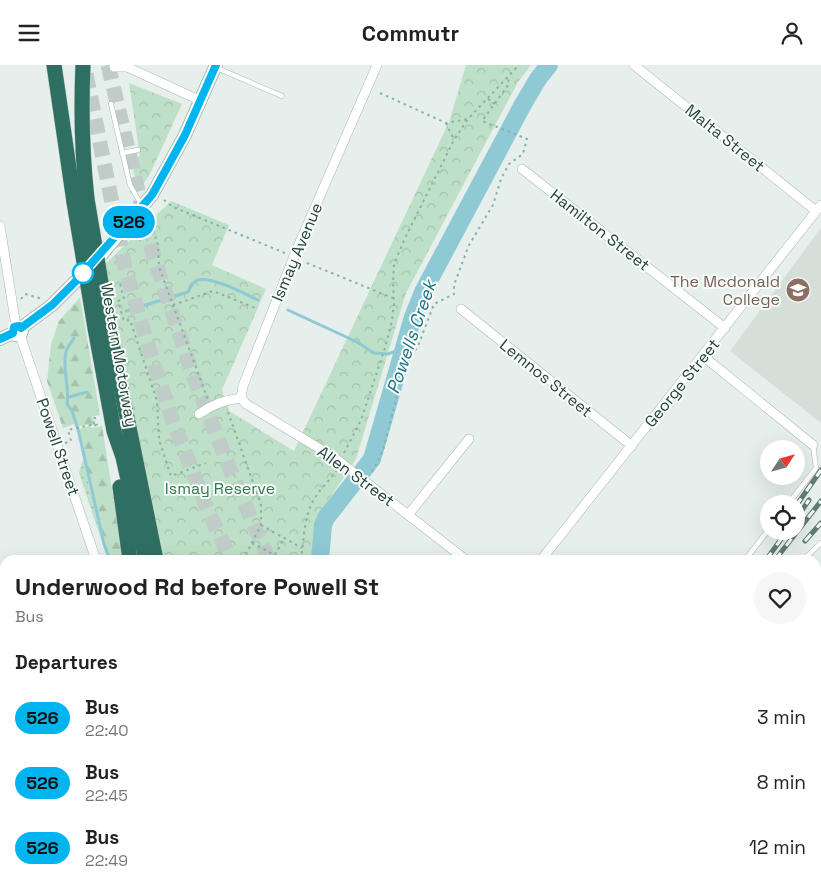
<!DOCTYPE html>
<style>
:root{--surface:#fff;--page:#f6f6f6;--text:#222;--muted:#767676}
body{margin:0;font-family:"Space Grotesk",sans-serif;background:var(--page);color:var(--text);height:100vh;display:flex;flex-direction:column;font-size:19px;white-space:nowrap}
*{box-sizing:border-box;margin:0}
p{font-size:16px;color:var(--muted)}
.icon{flex:none;width:28px;height:28px;fill:none;stroke:currentColor;stroke-width:2;stroke-linecap:round;stroke-linejoin:round}
.map{position:relative;flex:1;overflow:hidden}
.details{position:absolute;left:0px;top:490px;width:821px;height:336px;display:flex;flex-direction:column;background:var(--surface);border-radius:15px 15px 0 0;box-shadow:0 5px 20px #0002}
.details>*{flex:none}
.badge{padding:0 10px;border-radius:16px;font-size:18px;line-height:32px}
.needle{width:32px;rotate:54deg}
.buttons{position:absolute;left:760px;top:375px;display:grid;gap:10px}
.buttons a{display:grid;place-items:center;width:45px;height:45px;border-radius:50%;background:var(--surface);box-shadow:0 5px 20px #0002;font-size:25px}
.map>.badge{position:absolute;translate:-50% -50%;box-shadow:0 0 0 2px #fff}
h2{padding:0 15px;font-size:19px;line-height:45px}
.round{display:grid;place-items:center;flex:none;width:52px;height:52px;border-radius:26px;background:var(--page)}
.headline{display:flex;align-items:center;justify-content:space-between;height:85px;padding:0 15px}
h1{font-size:24px;font-weight:700;line-height:38px}
ul{padding:0;list-style:none}
li{display:flex;align-items:center;gap:15px;height:65px;padding:0 15px}
li div{flex:1}
li b{display:block;font-size:19px}
li em{font-style:normal}
li .badge{min-width:55px;font-weight:700;text-align:center}
header{display:flex;justify-content:space-between;align-items:center;height:65px;padding:0 15px;background:var(--surface);font-size:22px;font-weight:700}
.map>svg:first-child{display:block}
.built{fill:#d4dfda}
.grass{fill:url(#grass-dots)}
.forest{fill:url(#forest-firs)}
.park{fill:url(#park-crowns)}
.garden{fill:#bfe0c8}
.lines{fill:none;stroke-linecap:round;stroke-linejoin:round}
.stream{stroke:#8ec9d4;stroke-width:3}
.river{stroke:#8ec9d4;stroke-width:18}
.motorway-tunnel{stroke:#bfccc8;stroke-width:15;stroke-dasharray:15 8;stroke-linecap:butt}
.service-casing{stroke:#a8b8b2;stroke-width:5.5}
.minor-casing{stroke:#a8b8b2;stroke-width:10}
.tertiary-casing{stroke:#a8b8b2;stroke-width:12}
.secondary-casing{stroke:#a4bbb3;stroke-width:14}
.trunk-casing{stroke:#c2cac8;stroke-width:15}
.motorway-casing{stroke:#c2cac8;stroke-width:16}
.path{stroke:#86b3a5;stroke-width:2;stroke-dasharray:2.5 4;stroke-linecap:butt}
.service{stroke:#fff;stroke-width:4.5}
.minor{stroke:#fff;stroke-width:9}
.tertiary{stroke:#fff;stroke-width:11}
.secondary{stroke:#fff;stroke-width:12}
.trunk{stroke:#4c8a7c;stroke-width:14}
.motorway{stroke:#2f6f62;stroke-width:15}
.rail-casing{stroke:#5f7d75;stroke-width:5}
.rail{stroke:#f7fbf9;stroke-width:3;stroke-dasharray:9;stroke-linecap:butt}
.motorway-bridge-casing{stroke:#c2cac8;stroke-width:16;stroke-linecap:butt}
.motorway-bridge{stroke:#2f6f62;stroke-width:15}
.line-casing{stroke:#fff;stroke-width:11}
.line{stroke:#00b5ef;stroke-width:8}
.stop-dot{fill:#fff;stroke:#00b5ef;stroke-width:2.5}
.labels{text-anchor:middle;dominant-baseline:central;stroke-width:4;stroke-linejoin:round;paint-order:stroke}
.street-label{font-size:16px;fill:#24423a;stroke:#f7fbf9}
.education-label{font-size:16px;fill:#785e54;stroke:#f7fbf9;text-anchor:end}
.park-label{font-size:16px;fill:#2d7a4b;stroke:#f7fbf9}
.water-label{font-size:18px;font-style:italic;fill:#1c6f80;stroke:#f7fbf9}
</style>
<header><svg class="icon" aria-label="menu" viewBox="0 0 24 24"><path d="M4 6h16M4 12h16M4 18h16"/></svg>Commutr<svg class="icon" aria-label="person" viewBox="0 0 24 24"><circle cx="12" cy="8" r="4"/><path d="M4 21q1-7 8-7t8 7"/></svg></header>
<div class="map">
<svg width="821" height="826" viewBox="0 0 821 826">
<defs>
<pattern id="grass-dots" width="8" height="8" patternUnits="userSpaceOnUse" patternTransform="scale(1.25)"><rect width="8" height="8" fill="#bfe0c8"/><path d="M2 2h.1M6 6h.1" fill="none" stroke="#a4c1ad" stroke-width="1.8" stroke-linecap="round"/></pattern>
<pattern id="forest-firs" width="22" height="20" patternUnits="userSpaceOnUse" patternTransform="scale(1.25)"><rect width="22" height="20" fill="#bfe0c8"/><path d="M5 1l3.5 6h-7zM16 11l3.5 6h-7z" fill="#a4c1ad"/></pattern>
<pattern id="park-crowns" width="20" height="18" patternUnits="userSpaceOnUse" patternTransform="scale(1.25)"><rect width="20" height="18" fill="#bfe0c8"/><path d="M2 6a3 3 0 1 1 6 0M12 15a3 3 0 1 1 6 0" fill="none" stroke="#a4c1ad"/></pattern>
</defs>
<rect width="100%" height="100%" fill="#e6efeb"/>
<g class="built">
<path d="M821 163V358L730 286Z"/>
<path d="M5 802V821H48L45 826H0V805Z"/>
</g>
<path class="grass" d="M83 394 103 480 79 408Z"/>
<g class="forest">
<path d="M80 232 100 350 92 352 96 360H92V359L75 362 74 359 63 363 47 316 51 279 59 256Z"/>
<path d="M90 361 91 363 102 361 123 495H110L105 478 79 364Z"/>
</g>
<g class="park">
<path d="M466 0H531L518 17 406 228 356 394 316 454 311 495H163L139 388 105 199 171 136 229 160 212 200 266 224 222 325 229 346 294 386 449 57Z"/>
<path d="M129 18 182 39 149 111 141 122H137L131 94 140 91Z"/>
</g>
<path class="garden" d="M256 482 280 495H249Z"/>
<g class="lines">
<g class="stream">
<path d="M288 245 357 277 374 288 388 289 396 286 405 280"/>
<path d="M126 246 188 227C190 222 193 217 198 215 212 211 245 229 258 235"/>
<path d="M74 273C72 277 67 282 66 287 62 304 70 323 67 339L72 346 78 364 104 479 110 495"/>
<path d="M69 332 87 327"/>
</g>
<g class="river">
<path d="M320 495 323 460 326 453 372 394 413 252 423 227 522 41 538 14 549 0"/>
<path d="M158 826 161 821"/>
</g>
<g class="motorway-tunnel">
<path d="M108 0 154 193 194 313 229 402 269 495"/>
<path d="M86 9 125 202 146 274 171 351 209 448 231 495"/>
<path d="M410 821 413 826"/>
<path d="M454 821 456 826"/>
</g>
<defs>
<g id="service">
<path d="M217 3 282 31"/>
<path d="M111 39 130 120 149 153"/>
<path d="M122 88 138 85"/>
<path d="M788 439 816 403 813 380"/>
<path d="M745 495 769 464"/>
<path d="M803 495 821 478"/>
<path d="M816 623 821 627"/>
<path d="M51 826 54 821"/>
<path d="M483 826 486 821"/>
<path d="M535 826 539 821"/>
</g>
<g id="minor">
<path d="M634 0 816 146"/>
<path d="M114 2H127L199 35"/>
<path d="M522 104 725 263"/>
<path d="M0 161 16 261"/>
<path d="M461 244 632 381"/>
<path d="M20 270 96 495"/>
<path d="M703 291 813 380"/>
<path d="M241 333 243 321 296 186 377 0"/>
<path d="M241 333 246 339 335 393 466 495"/>
<path d="M199 349C212 339 225 335 241 333"/>
<path d="M408 450 469 374"/>
<path d="M541 495 821 140"/>
<path d="M0 635 5 633"/>
<path d="M816 746 821 750"/>
<path d="M625 821 631 826"/>
<path d="M279 826 282 821"/>
</g>
<g id="tertiary">
<path d="M816 514 821 509"/>
<path d="M0 790 5 787"/>
<path d="M569 826 573 821"/>
</g>
<g id="secondary">
<path d="M101 190 152 130 185 70 216 0"/>
<path d="M21 263 52 240 75 217"/>
<path d="M13 268 15 270H20L22 266 21 263"/>
<path d="M0 274 13 268"/>
</g>
<g id="trunk">
<path d="M0 677 5 684"/>
<path d="M0 698 5 705"/>
<path d="M83 821 86 826"/>
<path d="M100 821 104 826"/>
</g>
<g id="motorway">
<path d="M54 0 74 137"/>
<path d="M83 0C81 45 82 89 87 134"/>
<path d="M108 259 156 495"/>
<path d="M95 263 114 366 123 392 146 495"/>
<path d="M120 422 130 495"/>
<path d="M229 821 230 826"/>
<path d="M242 821 244 826"/>
<path d="M120 826 125 821"/>
</g>
</defs>
<use href="#service" class="service-casing"/>
<use href="#minor" class="minor-casing"/>
<use href="#tertiary" class="tertiary-casing"/>
<use href="#secondary" class="secondary-casing"/>
<use href="#trunk" class="trunk-casing"/>
<use href="#motorway" class="motorway-casing"/>
<g class="path">
<path d="M380 28 446 58 468 54"/>
<path d="M488 34 495 39"/>
<path d="M446 58 454 75"/>
<path d="M164 135 173 142 285 188"/>
<path d="M151 159 158 180 159 202 208 335"/>
<path d="M142 161H149"/>
<path d="M307 198 393 233"/>
<path d="M120 219 124 234 118 236 124 256 130 255 157 336 159 375 171 411 206 398"/>
<path d="M21 234 25 229 43 234"/>
<path d="M173 240 213 226 258 244"/>
<path d="M228 347 261 440V460L243 495"/>
<path d="M96 353H93L94 358 97 357V360"/>
<path d="M65 378 71 376 68 365 91 360V361L97 360"/>
<path d="M344 388 361 355 385 283 392 255 394 239 393 217 394 199 405 173 454 75 468 54 519 0"/>
<path d="M372 407 383 386 404 303 418 281 434 239 454 229V220L469 180 493 140 501 114 509 99 523 89 527 74 482 56 509 19 508 13"/>
<path d="M261 460 302 483"/>
<path d="M252 478 275 490 284 473"/>
<path d="M301 495C304 474 304 448 316 431 322 422 330 415 336 406"/>
</g>
<use href="#service" class="service"/>
<use href="#minor" class="minor"/>
<use href="#tertiary" class="tertiary"/>
<use href="#secondary" class="secondary"/>
<use href="#trunk" class="trunk"/>
<use href="#motorway" class="motorway"/>
<defs>
<g id="rail">
<path d="M796 441 821 405"/>
<path d="M796 454 809 435"/>
<path d="M805 476 821 458"/>
<path d="M766 495 787 466"/>
<path d="M775 495 821 436"/>
<path d="M490 826 494 821"/>
<path d="M503 826 506 821"/>
<path d="M519 826 523 821"/>
</g>
</defs>
<use href="#rail" class="rail-casing"/>
<use href="#rail" class="rail"/>
<defs>
<g id="motorway-bridge">
<path d="M87 134 108 259"/>
<path d="M74 137 95 263"/>
</g>
</defs>
<use href="#motorway-bridge" class="motorway-bridge-casing"/>
<use href="#motorway-bridge" class="motorway-bridge"/>
</g>
<g class="lines">
<defs>
<path id="line" d="M0 274 13 268 14 262 19 261 21 263 52 240 75 217 152 130 185 70 216 0"/>
</defs>
<use href="#line" class="line-casing"/>
<use href="#line" class="line"/>
</g>
<defs>
<symbol id="school-disc" viewBox="-11 -11 22 22"><circle r="9.5" fill="#8d6e63" stroke="#f7fbf9"/><path d="M0-5L7-2L0 1L-7-2ZM-4 1L0 2.5L4 1V4Q0 6-4 4Z" fill="#fff"/></symbol>
</defs>
<g fill-rule="evenodd">
<use href="#school-disc" x="784" y="211" width="28" height="28"/>
</g>
<circle class="stop-dot" cx="83" cy="208" r="10"/>
<g class="labels">
<g class="street-label">
<text transform="translate(725 73) rotate(39)">Malta Street</text>
<text transform="translate(600 165) rotate(38)">Hamilton Street</text>
<text transform="translate(297 187) rotate(-67)">Ismay Avenue</text>
<text transform="translate(119 290) rotate(80)">Western Motorway</text>
<text transform="translate(546 313) rotate(39)">Lemnos Street</text>
<text transform="translate(682 318) rotate(-51)">George Street</text>
<text transform="translate(58 382) rotate(71)">Powell Street</text>
<text transform="translate(356 411) rotate(36)">Allen Street</text>
</g>
<g class="education-label">
<text x="780" y="216">The Mcdonald<tspan x="780" dy="18">College</tspan></text>
</g>
<g class="park-label">
<text x="220" y="423">Ismay Reserve</text>
</g>
<g class="water-label">
<text transform="translate(411 272) rotate(-71)">Powells Creek</text>
</g>
</g>
</svg>
<div class="buttons">
<a><svg class="needle" viewBox="-14 -14 28 28"><path d="M0-13l5 13h-10z" fill="#e53935"/><path d="M0 13l5-13h-10z" fill="#767676"/></svg></a>
<a><svg class="icon" aria-label="locate" viewBox="0 0 24 24"><circle cx="12" cy="12" r="6"/><path d="M12 2v4M12 18v4M2 12h4M18 12h4"/></svg></a>
</div>
<b class="badge" style="left:129px;top:157px;background:#00b5ef;color:#111">526</b>
<section class="details">
<div class="headline"><div><h1>Underwood Rd before Powell St</h1><p>Bus</p></div><a class="round"><svg class="icon" aria-label="heart" viewBox="0 0 24 24"><path d="M12 20l-8-8c-3-5 5-10 8-4 3-6 11-1 8 4z"/></svg></a></div>
<h2>Departures</h2>
<ul>
<li><span class="badge" style="background:#00b5ef;color:#111">526</span><div><b>Bus</b><p>22:40</p></div><em>3 min</em></li>
<li><span class="badge" style="background:#00b5ef;color:#111">526</span><div><b>Bus</b><p>22:45</p></div><em>8 min</em></li>
<li><span class="badge" style="background:#00b5ef;color:#111">526</span><div><b>Bus</b><p>22:49</p></div><em>12 min</em></li>
</ul>
</section>
</div>
